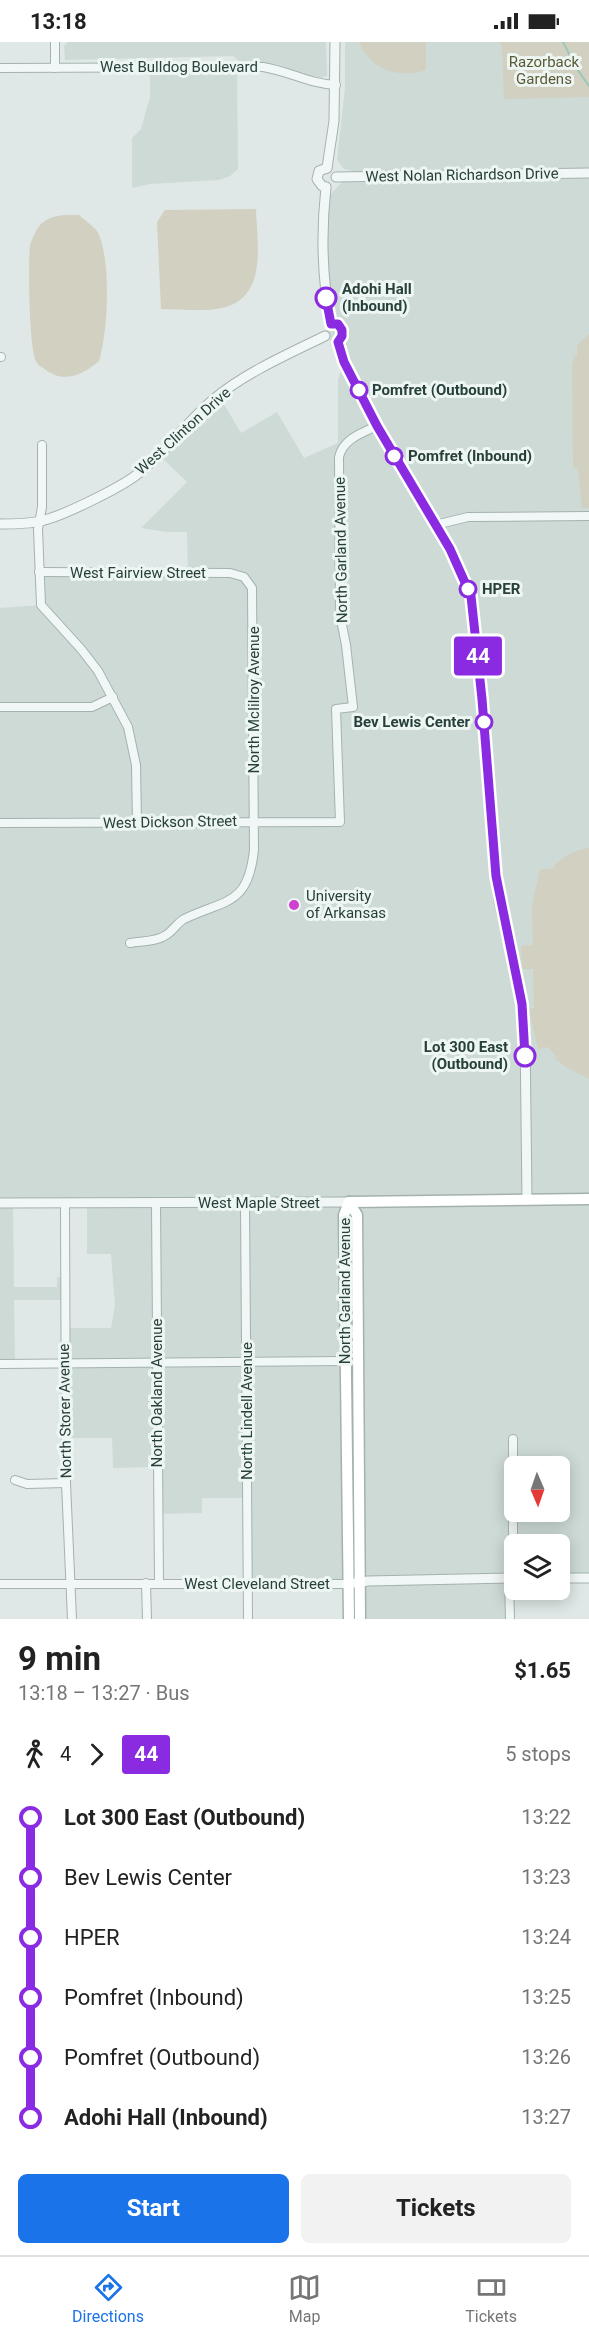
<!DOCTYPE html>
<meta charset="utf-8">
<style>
:root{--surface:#fff;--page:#f2f2f2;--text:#222;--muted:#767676;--line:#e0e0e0;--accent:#1a73e8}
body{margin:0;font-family:Roboto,sans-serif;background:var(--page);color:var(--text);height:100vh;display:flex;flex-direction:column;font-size:22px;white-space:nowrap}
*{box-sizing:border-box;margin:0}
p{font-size:20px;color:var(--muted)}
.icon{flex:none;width:33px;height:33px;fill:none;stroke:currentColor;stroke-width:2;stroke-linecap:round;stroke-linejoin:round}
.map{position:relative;height:1577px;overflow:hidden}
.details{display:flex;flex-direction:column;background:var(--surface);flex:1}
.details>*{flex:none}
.badge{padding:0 12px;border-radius:4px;font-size:21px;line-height:39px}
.needle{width:39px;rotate:178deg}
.fabs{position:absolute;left:504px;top:1414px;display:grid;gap:12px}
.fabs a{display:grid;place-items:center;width:66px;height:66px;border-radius:9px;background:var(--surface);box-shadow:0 3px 15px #0003;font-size:30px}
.map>.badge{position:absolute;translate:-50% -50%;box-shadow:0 0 0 3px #fff}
.legs{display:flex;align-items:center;gap:9px;height:66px;padding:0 18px;font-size:20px}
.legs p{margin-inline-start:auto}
.summary{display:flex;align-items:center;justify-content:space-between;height:102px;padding:0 18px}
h1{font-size:33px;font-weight:700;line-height:45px}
.action{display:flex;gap:12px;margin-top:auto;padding:12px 18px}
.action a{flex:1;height:69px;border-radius:9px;background:var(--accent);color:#fff;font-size:24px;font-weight:700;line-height:69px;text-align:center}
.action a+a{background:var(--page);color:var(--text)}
ul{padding:0 18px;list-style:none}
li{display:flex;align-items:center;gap:21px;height:60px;font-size:22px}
li i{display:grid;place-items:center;width:9px;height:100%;margin:0 8px;background:currentColor}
li i::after{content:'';width:15px;height:15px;margin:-8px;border:4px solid;border-radius:50%;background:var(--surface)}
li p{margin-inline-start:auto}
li:first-child i{background:linear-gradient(#0000 50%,currentColor 0)}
li:last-child i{background:linear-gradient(currentColor 50%,#0000 0)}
.status{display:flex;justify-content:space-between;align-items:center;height:42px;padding:0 30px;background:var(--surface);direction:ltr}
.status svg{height:16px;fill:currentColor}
.tabs{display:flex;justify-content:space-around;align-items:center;height:84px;border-top:2px solid var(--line);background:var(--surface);font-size:16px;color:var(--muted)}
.tabs a{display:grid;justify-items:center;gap:3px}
.tabs .active{color:var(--accent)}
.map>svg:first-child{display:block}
.built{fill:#cddad6;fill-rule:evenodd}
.green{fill:#d2d0c0}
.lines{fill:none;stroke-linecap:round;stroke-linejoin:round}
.stream{stroke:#99c9b9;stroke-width:2}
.minor-casing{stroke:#a4b2af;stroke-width:10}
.tertiary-casing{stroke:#a4b2af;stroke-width:11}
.secondary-casing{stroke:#a4b2af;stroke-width:13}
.minor{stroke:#f1f7f6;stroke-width:8}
.tertiary{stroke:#f1f7f6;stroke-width:9}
.secondary{stroke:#fff;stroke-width:10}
.line-1-casing{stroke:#fff;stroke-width:14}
.line-1{stroke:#8a2be2;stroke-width:9}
.stop-1-dot{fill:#fff;stroke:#8a2be2;stroke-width:3}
.poi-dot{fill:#ce42cf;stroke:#eef6f4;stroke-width:2}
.labels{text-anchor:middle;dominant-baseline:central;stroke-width:6;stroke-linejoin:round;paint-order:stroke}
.park-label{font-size:15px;fill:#5b5a35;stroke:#eef6f4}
.street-label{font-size:15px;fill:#28403a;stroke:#eef6f4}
.stop-label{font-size:15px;font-weight:bold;fill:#28403a;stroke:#eef6f4;text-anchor:start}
.poi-label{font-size:15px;fill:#28403a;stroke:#eef6f4;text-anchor:start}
</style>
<div class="status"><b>13:18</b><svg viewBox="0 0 49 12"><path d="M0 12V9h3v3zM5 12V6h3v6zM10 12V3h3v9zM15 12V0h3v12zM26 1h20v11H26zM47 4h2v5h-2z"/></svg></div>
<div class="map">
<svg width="589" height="1577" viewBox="0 0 589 1577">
<rect width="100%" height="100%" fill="#dfe8e6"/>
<g class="built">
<path d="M68 0H326L327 34 320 36 307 33 277 22 240 20 233 14 65 18 64 4Z"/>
<path d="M345 0H589V1536H560V1503H514L510 1536V1577H360V1541L248 1542 247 1456H202V1471L158 1472V1425L113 1426 112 1396H66L64 1286H111L115 1263 111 1212H87V1161L13 1162 14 1245H57V1235H64V1258H14L15 1322H0V566L41 563 39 530 188 531 187 490H167L141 486 187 440 158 412 219 354 241 391 277 370 304 416 338 401V338L344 320 334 300 327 297 324 290 331 282 324 160 352 129 344 127 337 118 345 46ZM514 1425H560V1470H514Z"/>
<path d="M237 24 238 127 230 134 219 138 150 142 132 146V96L141 87 150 55V25Z"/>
</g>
<g class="green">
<path d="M359 0H426V28C398 37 371 28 359 0Z"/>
<path d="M499 0H589V55L504 57 502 5Z"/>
<path d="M256 167C257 202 268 256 222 266 203 270 180 267 161 267L157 180 165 168Z"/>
<path d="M79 173C85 179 96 185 99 193 111 221 108 290 99 319 84 332 65 342 46 328 43 326 37 323 36 319 29 307 28 219 30 204 31 199 35 191 37 187 47 172 63 173 79 173Z"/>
<path d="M589 292V466H582L578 427 574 426 573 420 572 320 574 319V314H577V303Z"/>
<path d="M589 806V1037L566 1025 553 1015 558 1016 548 1005 538 1007 529 967 534 966 533 927H522L521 904 533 903 532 864 540 827H552C561 814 573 809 589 806Z"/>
</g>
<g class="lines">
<path class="stream" d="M563 0 577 27 589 44"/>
<defs>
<g id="minor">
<path d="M55 0V26"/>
<path d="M0 26 263 25C289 29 309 42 336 43"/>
<path d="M0 315H1"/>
<path d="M42 403V465L38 487 41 563 81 607 98 629 128 685 136 723 137 781"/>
<path d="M435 483 468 475 589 474"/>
<path d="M39 530 230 531 244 535 252 546 254 808C248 864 226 857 184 877 177 881 173 889 166 893 156 900 141 899 130 901"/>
<path d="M0 665H92L113 655"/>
<path d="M0 781 340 780 336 667 353 665 346 603 340 573 339 415C343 397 362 391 377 384"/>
<path d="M65 1161 66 1441 72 1577"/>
<path d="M156 1161 159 1541"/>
<path d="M245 1161 248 1577"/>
<path d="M0 1322 345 1319"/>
<path d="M513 1397V1536"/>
<path d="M15 1438 27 1442 66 1441"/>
<path d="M509 1536 510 1577"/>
<path d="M146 1541 147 1577"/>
<path d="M0 1542H349"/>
</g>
<g id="tertiary">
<path d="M327 126 334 79 335 0"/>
<path d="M336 135 589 131"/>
<path d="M326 145C321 190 322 237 331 282"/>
<path d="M326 145 322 144 317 137 319 129 327 126"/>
<path d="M331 282H338L342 288V295L337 300"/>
<path d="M337 300 344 320 377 384 450 507 471 554 486 704 496 834 499 859 517 934 525 992 527 1158"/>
<path d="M0 482C13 482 28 482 41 479 63 474 122 445 139 431 166 409 187 380 214 357 245 331 288 312 325 294"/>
<path d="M0 1161 349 1160"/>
<path d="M560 1536H589"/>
<path d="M355 1541 368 1539 514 1536"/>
</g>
<g id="secondary">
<path d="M349 1160 357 1173 360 1577"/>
<path d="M349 1160 344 1173 349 1577"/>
<path d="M349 1160 589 1157"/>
</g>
</defs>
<use href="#minor" class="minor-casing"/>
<use href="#tertiary" class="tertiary-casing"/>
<use href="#secondary" class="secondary-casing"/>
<use href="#minor" class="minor"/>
<use href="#tertiary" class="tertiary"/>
<use href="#secondary" class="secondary"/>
</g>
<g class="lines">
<defs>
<path id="line-1" d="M326 256 331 282H338L342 288V294L338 300 344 320 377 384 450 507 471 554 482 657 496 834 522 962 525 1014"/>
</defs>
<use href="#line-1" class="line-1-casing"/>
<use href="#line-1" class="line-1"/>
</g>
<g class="stop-1-dot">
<circle cx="326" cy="256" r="10"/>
<circle cx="359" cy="348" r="8"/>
<circle cx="394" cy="414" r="8"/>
<circle cx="468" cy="547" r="8"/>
<circle cx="484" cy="680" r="8"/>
<circle cx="525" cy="1014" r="10"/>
</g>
<circle class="poi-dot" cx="294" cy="863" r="6"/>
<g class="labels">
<g class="park-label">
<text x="544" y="20">Razorback<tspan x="544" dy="17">Gardens</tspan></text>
</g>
<g class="street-label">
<text x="179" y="25">West Bulldog Boulevard</text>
<text transform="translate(462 133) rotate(-1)">West Nolan Richardson Drive</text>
<text transform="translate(183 389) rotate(-42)">West Clinton Drive</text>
<text transform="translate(341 508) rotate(-91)">North Garland Avenue</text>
<text x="138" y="531">West Fairview Street</text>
<text transform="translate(254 658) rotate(-90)">North McIilroy Avenue</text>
<text transform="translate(170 780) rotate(-1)">West Dickson Street</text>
<text x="259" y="1161">West Maple Street</text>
<text transform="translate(345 1249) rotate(-90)">North Garland Avenue</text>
<text transform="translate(157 1351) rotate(-90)">North Oakland Avenue</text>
<text transform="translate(65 1369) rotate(-91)">North Storer Avenue</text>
<text transform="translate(247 1369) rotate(-90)">North Lindell Avenue</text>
<text x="257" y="1542">West Cleveland Street</text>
</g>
<g class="stop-label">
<text x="342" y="247">Adohi Hall<tspan x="342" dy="17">(Inbound)</tspan></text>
<text x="372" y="348">Pomfret (Outbound)</text>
<text x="408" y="414">Pomfret (Inbound)</text>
<text x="482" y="547">HPER</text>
<text x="470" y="680" text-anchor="end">Bev Lewis Center</text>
<text x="508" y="1005" text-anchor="end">Lot 300 East<tspan x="508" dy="17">(Outbound)</tspan></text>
</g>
<g class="poi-label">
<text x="306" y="854">University<tspan x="306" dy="17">of Arkansas</tspan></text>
</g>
</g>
</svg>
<div class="fabs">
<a><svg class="needle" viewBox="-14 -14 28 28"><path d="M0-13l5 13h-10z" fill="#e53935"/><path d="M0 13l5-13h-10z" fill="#767676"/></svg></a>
<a><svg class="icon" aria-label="layers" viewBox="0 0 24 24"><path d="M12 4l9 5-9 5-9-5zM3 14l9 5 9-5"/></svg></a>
</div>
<b class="badge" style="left:478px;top:614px;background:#8a2be2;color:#fff">44</b>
</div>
<section class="details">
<div class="summary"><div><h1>9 min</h1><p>13:18 – 13:27 · Bus</p></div><b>$1.65</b></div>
<div class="legs"><svg class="icon" aria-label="walk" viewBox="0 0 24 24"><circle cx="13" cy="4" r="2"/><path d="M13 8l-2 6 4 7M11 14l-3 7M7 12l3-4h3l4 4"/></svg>4<svg class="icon" aria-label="forward" viewBox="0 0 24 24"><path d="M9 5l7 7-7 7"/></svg><b class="badge" style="background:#8a2be2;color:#fff">44</b><p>5 stops</p></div>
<ul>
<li><i style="color:#8a2be2"></i><b>Lot 300 East (Outbound)</b><p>13:22</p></li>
<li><i style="color:#8a2be2"></i><span>Bev Lewis Center</span><p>13:23</p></li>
<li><i style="color:#8a2be2"></i><span>HPER</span><p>13:24</p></li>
<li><i style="color:#8a2be2"></i><span>Pomfret (Inbound)</span><p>13:25</p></li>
<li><i style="color:#8a2be2"></i><span>Pomfret (Outbound)</span><p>13:26</p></li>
<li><i style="color:#8a2be2"></i><b>Adohi Hall (Inbound)</b><p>13:27</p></li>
</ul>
<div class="action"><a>Start</a><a>Tickets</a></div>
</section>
<nav class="tabs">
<a class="active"><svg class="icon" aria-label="directions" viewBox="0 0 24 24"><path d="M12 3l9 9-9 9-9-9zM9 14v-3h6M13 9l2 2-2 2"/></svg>Directions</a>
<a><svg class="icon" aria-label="map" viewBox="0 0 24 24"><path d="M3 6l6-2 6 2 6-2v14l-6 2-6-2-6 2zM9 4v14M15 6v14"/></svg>Map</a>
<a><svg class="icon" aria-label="tickets" viewBox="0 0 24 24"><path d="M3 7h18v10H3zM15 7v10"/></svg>Tickets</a>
</nav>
